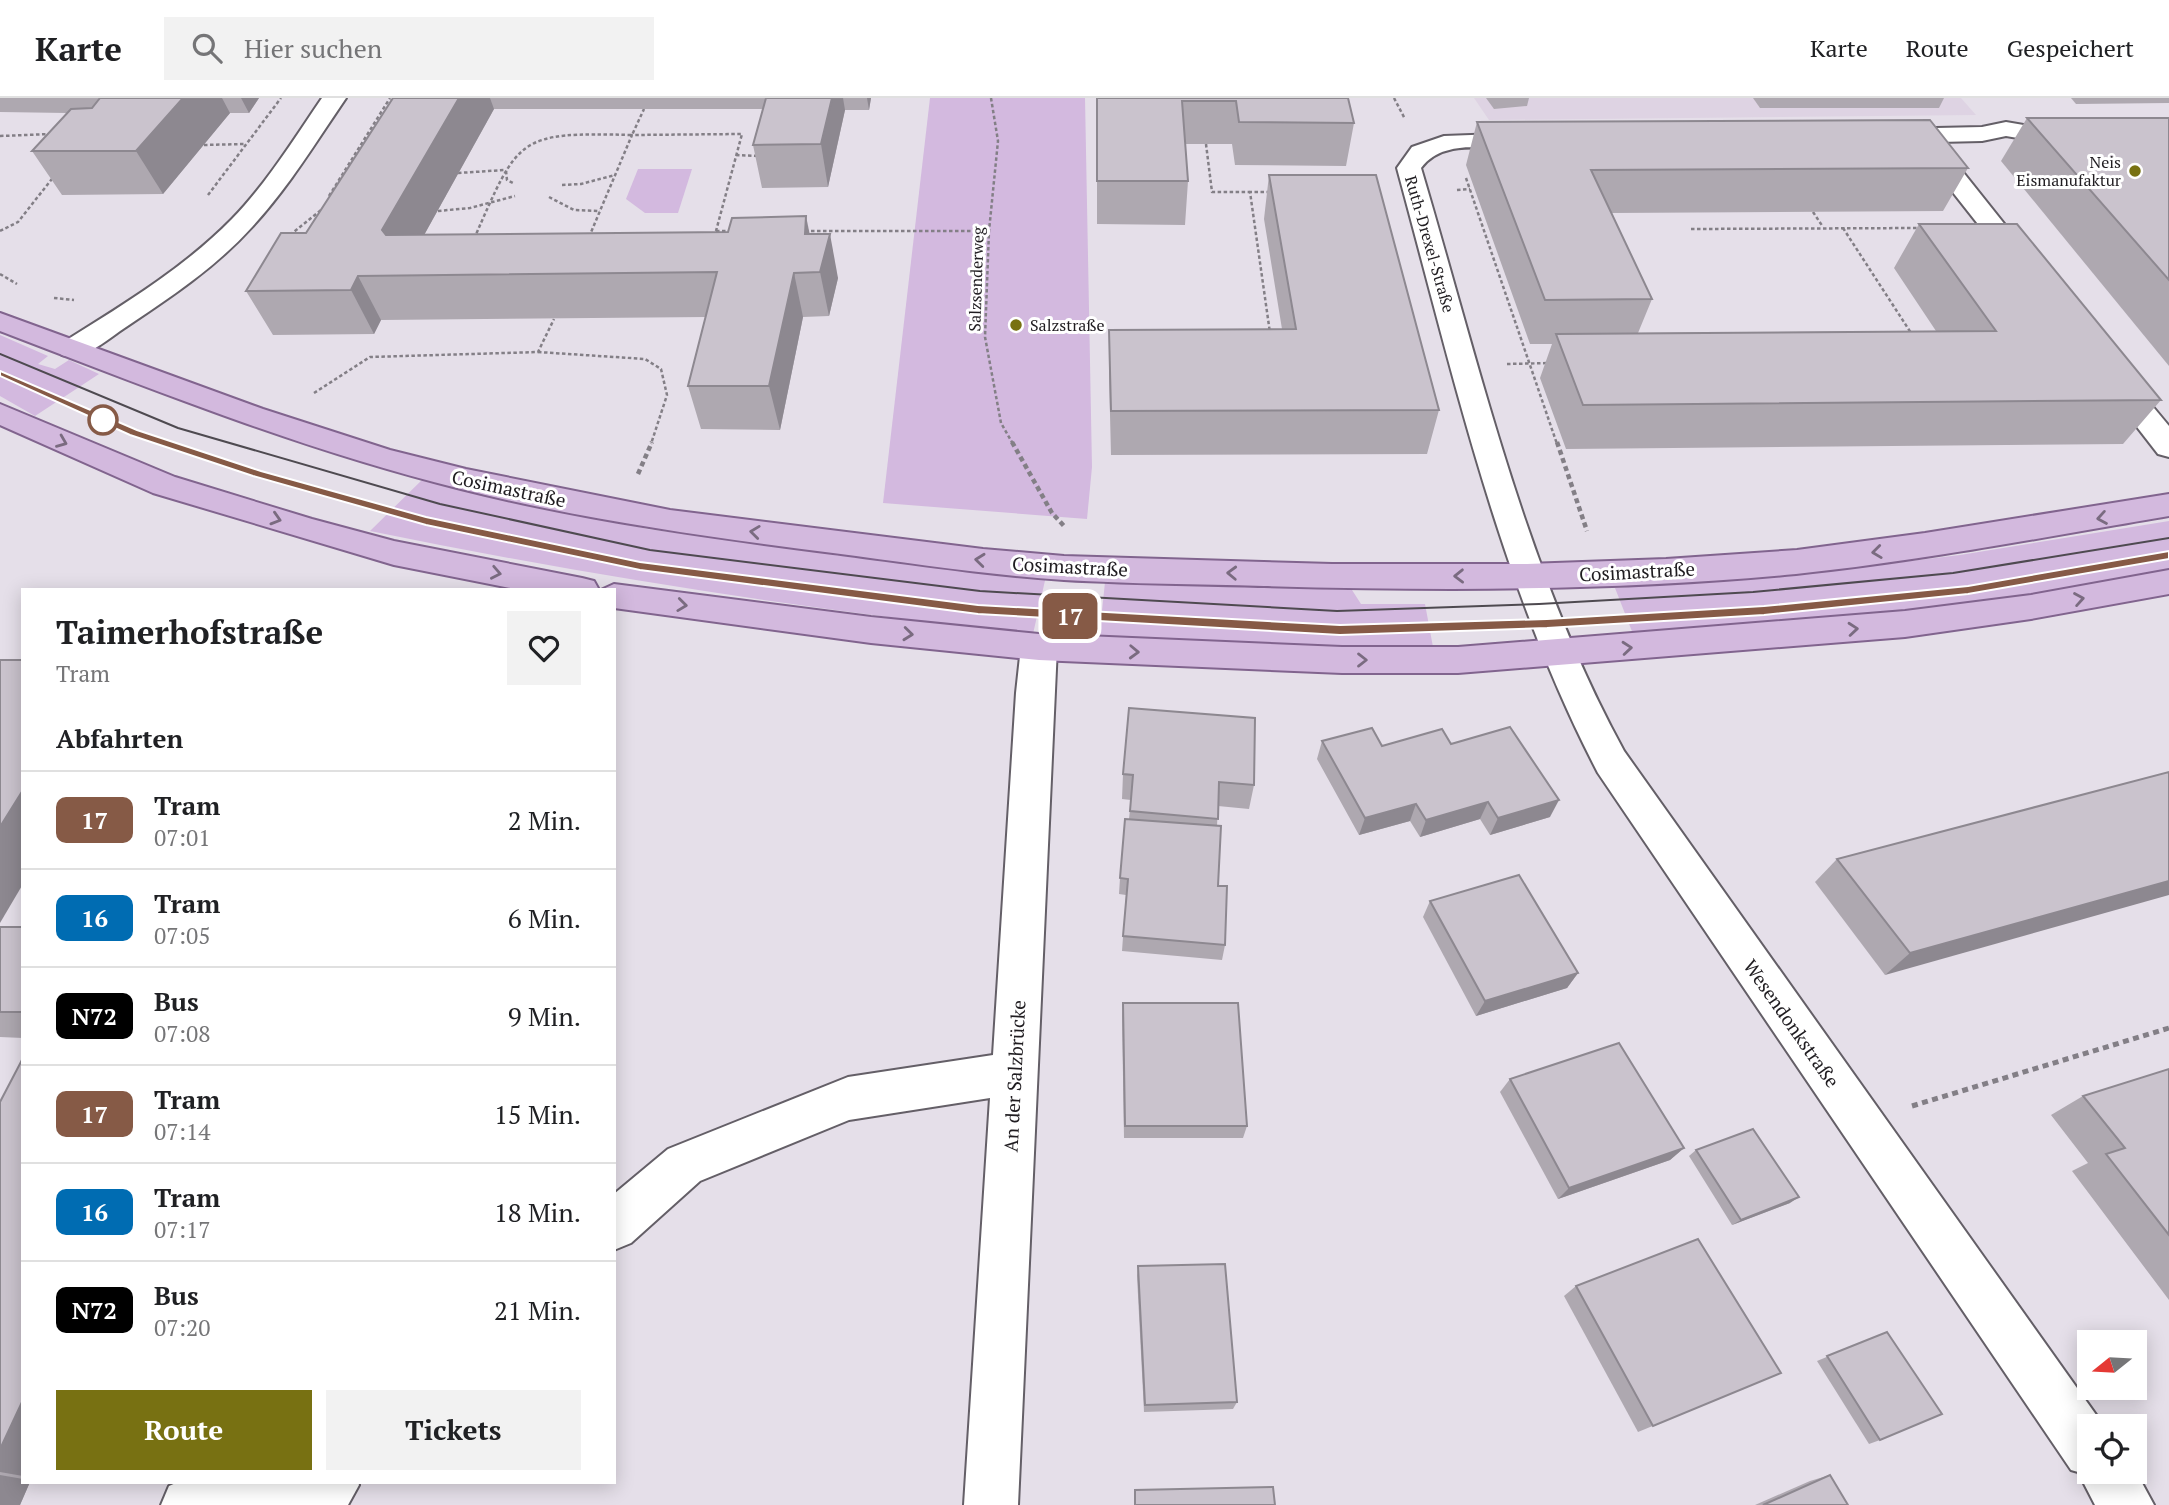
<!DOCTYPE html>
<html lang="de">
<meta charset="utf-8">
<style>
:root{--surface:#fff;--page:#f2f2f2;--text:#202124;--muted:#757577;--line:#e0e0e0;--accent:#787112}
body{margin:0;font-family:"PT Serif",serif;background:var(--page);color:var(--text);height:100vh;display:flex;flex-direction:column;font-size:26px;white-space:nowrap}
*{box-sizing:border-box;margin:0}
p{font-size:23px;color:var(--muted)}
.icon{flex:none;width:38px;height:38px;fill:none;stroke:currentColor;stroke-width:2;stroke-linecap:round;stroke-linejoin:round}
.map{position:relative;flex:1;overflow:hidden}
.side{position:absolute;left:21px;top:490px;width:595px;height:896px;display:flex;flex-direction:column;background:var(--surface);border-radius:0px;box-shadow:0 4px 18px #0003}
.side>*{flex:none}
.badge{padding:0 14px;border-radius:10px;font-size:24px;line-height:46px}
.needle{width:46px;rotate:252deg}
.tools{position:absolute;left:2077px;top:1232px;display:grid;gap:14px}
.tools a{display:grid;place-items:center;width:70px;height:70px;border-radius:0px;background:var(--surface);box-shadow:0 4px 18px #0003;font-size:35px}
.map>.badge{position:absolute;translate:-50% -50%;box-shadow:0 0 0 4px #fff}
h2{padding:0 35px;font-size:26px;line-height:63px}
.round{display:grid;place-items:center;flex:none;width:74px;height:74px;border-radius:0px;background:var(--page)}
.summary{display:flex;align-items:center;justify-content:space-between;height:119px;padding:0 35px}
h1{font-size:33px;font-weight:600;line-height:52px}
.cta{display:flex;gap:14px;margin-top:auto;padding:14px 35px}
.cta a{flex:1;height:80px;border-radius:0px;background:var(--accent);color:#fff;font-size:28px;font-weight:600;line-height:80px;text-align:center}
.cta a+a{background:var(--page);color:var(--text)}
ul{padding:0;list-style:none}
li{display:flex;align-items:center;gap:21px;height:98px;padding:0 35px;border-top:2px solid var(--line)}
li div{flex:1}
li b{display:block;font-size:26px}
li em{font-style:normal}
li .badge{min-width:77px;font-weight:700;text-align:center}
header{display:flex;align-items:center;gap:42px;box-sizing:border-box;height:98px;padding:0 35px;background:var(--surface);border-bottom:2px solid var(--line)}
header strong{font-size:33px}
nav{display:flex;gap:38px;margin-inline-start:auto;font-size:24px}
.search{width:490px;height:63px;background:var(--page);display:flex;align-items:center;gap:18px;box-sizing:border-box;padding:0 24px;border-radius:0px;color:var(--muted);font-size:26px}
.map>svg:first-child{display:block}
.built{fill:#ded3e3}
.green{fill:#d3b9df}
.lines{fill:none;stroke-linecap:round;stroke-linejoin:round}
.minor-casing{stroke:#645f67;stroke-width:4}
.major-casing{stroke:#81648e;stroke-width:4}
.path-far2{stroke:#837f86;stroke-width:2.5;stroke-dasharray:3.5 2.5;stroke-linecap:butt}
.path-far1{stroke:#837f86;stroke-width:4.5;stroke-dasharray:5 3.5;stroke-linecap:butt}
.path{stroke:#837f86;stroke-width:5;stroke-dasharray:6 4.5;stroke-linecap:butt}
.minor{fill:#fff;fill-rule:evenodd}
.major{fill:#d3b9de;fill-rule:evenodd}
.tram{stroke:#4e4a50;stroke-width:2}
.wall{fill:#aea8b0}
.shaded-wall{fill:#8d8890}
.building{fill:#cac3cd;stroke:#8d8890;stroke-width:2}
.oneway{stroke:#7a6b80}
.line{fill:#865a46;stroke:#fff;stroke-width:2}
.poi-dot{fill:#787112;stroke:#fff;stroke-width:2.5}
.stop-dot{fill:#fff;stroke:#865a46;stroke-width:3.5}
.labels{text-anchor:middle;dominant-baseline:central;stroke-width:6;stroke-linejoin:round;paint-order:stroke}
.far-poi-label{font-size:16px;fill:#201d21;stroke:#fff;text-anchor:end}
.far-street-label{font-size:16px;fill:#201d21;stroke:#fff}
.street-label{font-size:19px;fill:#201d21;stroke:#fff}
</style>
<header>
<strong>Karte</strong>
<div class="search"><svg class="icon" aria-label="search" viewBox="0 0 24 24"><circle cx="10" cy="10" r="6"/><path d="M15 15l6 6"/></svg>Hier suchen</div>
<nav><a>Karte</a><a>Route</a><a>Gespeichert</a></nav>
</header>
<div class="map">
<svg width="2169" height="1407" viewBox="0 0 2169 1407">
<rect width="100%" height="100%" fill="#e5dfe9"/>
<path class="built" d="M1474 0H1961L1976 17 1489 22Z"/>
<g class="green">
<path d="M930 0H1085L1092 369 1087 421 883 405Z"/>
<path d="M638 71H692L678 115H645L626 101Z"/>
<path d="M0 237 48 258 38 266 55 271 69 262 99 276 35 318 0 298Z"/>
<path d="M426 378 647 431 935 469 1046 478 1033 536C810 512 590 478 370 433Z"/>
<path d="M2169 423V471L2023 498 1897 516 1633 536 1615 490 1803 476 1960 457Z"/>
<path d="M1105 484 1352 492 1361 506H1425L1433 549 1297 552 1099 542Z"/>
</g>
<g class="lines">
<defs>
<g id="minor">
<path d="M322 0H346C316 44 288 90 252 129 215 170 168 201 123 231 105 243 84 263 62 257L58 251 62 245C121 208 183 171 232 121 267 85 294 41 322 0Z"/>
<path d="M2006 24 2035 29 2169 28V42L2035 43 2006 38 1982 43 1939 44 2037 167 2033 173H2015L1914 45 1882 43 1878 38 1882 33 1890 31 1982 29Z"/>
<path d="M1525 35 1534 37 1537 42 1534 47C1498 56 1447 36 1421 70 1479 265 1526 475 1624 653L2104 1328H2090V1374L2135 1372 2154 1407H2095L2078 1374 2071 1372 1598 675C1499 485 1453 275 1397 70L1412 49 1444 38Z"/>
<path d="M2114 271 2124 274 2169 328V359L2158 356 2099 280 2104 274Z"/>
<path d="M1039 536 1051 540 1057 549 1018 1407H964L990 1000 849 1022 700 1083 631 1145 614 1152V1096L668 1051 848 979 993 957 1016 595 1021 549 1027 540Z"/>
<path d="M178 1384H358L359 1387 348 1407H161L169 1388Z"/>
</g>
<g id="major">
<path d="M0 215 263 311 390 352 466 371 670 412 983 451 1064 458 1332 466H1527L1666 461 1797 452 1925 435 2169 396V418C2045 439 1921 463 1796 476 1620 493 1441 493 1264 488 1198 486 1131 486 1064 482 987 477 910 465 833 455 708 439 584 422 461 391 303 352 152 291 0 233Z"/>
<path d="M0 306 175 379 312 421 394 443 582 480 594 483 599 492H520L394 467 153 395 0 327Z"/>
<path d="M2169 472V496L2031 521 1905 539 1458 575H1342L1039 562 871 545 614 510V492H601L614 486 871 519 1039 536 1342 549H1458L1905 513 2031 497Z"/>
</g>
</defs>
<use href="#minor" class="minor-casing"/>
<use href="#major" class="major-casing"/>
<g class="path-far2">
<path d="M991 0 998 43 989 133 985 239 1001 325 1013 346"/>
<path d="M1394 0 1405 21"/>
<path d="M0 38 51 36"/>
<path d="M1206 46 1212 94H1250"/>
<path d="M204 47 245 46"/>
<path d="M736 57 759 58"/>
<path d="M506 73 507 82 515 86"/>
<path d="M458 75 505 72"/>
<path d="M1466 80 1557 346"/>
<path d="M562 87 581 86 615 77"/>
<path d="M1457 92 1470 91"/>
<path d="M1270 94H1250L1270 235"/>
<path d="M208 97 281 0"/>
<path d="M329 98 390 0"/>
<path d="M549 99 574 112 600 113"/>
<path d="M438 113 470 110 515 98"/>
<path d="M1813 114 1823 129"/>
<path d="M1843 130 1913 238"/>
<path d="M1691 131 1920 130"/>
<path d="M0 133 18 124 55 77"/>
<path d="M716 133H733"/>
<path d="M805 133H989"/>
<path d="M290 137 321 112"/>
<path d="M589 139 632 37 742 36 716 133 712 136"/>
<path d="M474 141C519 38 518 34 632 37L644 11"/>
<path d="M0 176 17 186"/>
<path d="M54 200 74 202"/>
<path d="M538 254 645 261 661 271 667 297 651 346"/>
<path d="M1507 266 1551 265"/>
<path d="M314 295 370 259 538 254 554 221"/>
</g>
<g class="path-far1">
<path d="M1012 344 1052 415 1064 428"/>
<path d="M1557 344 1587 433"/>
<path d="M638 376 652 344"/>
</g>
<path class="path" d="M1912 1008 2169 930"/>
<use href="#minor" class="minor"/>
<use href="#major" class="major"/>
<g class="tram">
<path d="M0 256 178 330 440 406 650 452 980 493 1337 513 1539 506 1753 494 1953 475 2169 440"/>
<path d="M0 276 133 335 257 376 426 423 640 468 978 512 1340 532 1547 525 1764 512 1968 492 2169 457"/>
</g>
</g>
<g class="wall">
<path d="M0 0H259L249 15H230L163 96 62 97 32 53 67 15 0 14Z"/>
<path d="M393 0H871L869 12H845L828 89 762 90 753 47 763 11H494L424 137 810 136 838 180 829 218 803 219 780 332 701 331 688 288 706 219 381 222 374 236 273 237 246 193 306 135Z"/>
<path d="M1097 0H1348L1354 25 1346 68 1235 67 1232 46H1185L1188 83 1185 127 1097 126Z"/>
<path d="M1486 0H1529L1527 8 1494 11Z"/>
<path d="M1753 0H1944L1939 10H1760Z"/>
<path d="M2071 0H2169V5L2076 6Z"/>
<path d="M2027 20H2169V268L2001 63Z"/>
<path d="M1477 24 1968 70 1943 113 1611 115 1652 201 1638 235 1936 233 1894 170 1919 126 2161 302 2123 346 1566 351 1540 280 1552 246H1530L1466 67Z"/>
<path d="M1269 77 1439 312 1427 356 1111 357 1109 276V232L1282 231 1264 121Z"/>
<path d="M1322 643 1382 648 1451 646 1550 719 1490 737 1480 721 1420 739 1410 723 1359 737 1317 661Z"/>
<path d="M2169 674 1885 877 1815 784 1837 761Z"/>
<path d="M1123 676 1254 687 1249 711 1218 708 1217 728 1218 788 1225 847 1222 862 1122 853 1126 797 1119 796 1120 780 1129 721 1131 702 1122 701Z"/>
<path d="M1430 803 1578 875 1567 890 1476 918 1423 819Z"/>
<path d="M0 829H23V940L0 939Z"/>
<path d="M1123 905 1247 1028 1243 1040H1124L1122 919Z"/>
<path d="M23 960V1384H30L20 1407H0V1004Z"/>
<path d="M2169 971V1202L2072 1073 2088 1065 2051 1017 2083 998Z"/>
<path d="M1510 981 1684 1050 1670 1062 1558 1101 1500 994Z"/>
<path d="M1696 1052 1790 1105 1732 1127 1689 1058Z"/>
<path d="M1138 1168 1237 1304 1233 1311 1144 1314 1137 1178Z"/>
<path d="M1576 1188 1781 1275 1638 1334 1564 1198Z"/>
<path d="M1887 1234 1880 1342 1869 1346 1817 1263Z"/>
<path d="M1830 1377 1848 1407H1755L1810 1383Z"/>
</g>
<g class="shaded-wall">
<path d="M183 0H222L230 15 163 96 136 53Z"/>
<path d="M241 0H259L249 15Z"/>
<path d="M459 0H490L494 11 403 175 382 132Z"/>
<path d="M832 0H843L845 12 828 89 821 46Z"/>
<path d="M867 0H871L869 12Z"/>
<path d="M806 118 815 162 805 136Z"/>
<path d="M830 136 838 180 829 218 820 174Z"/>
<path d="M794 175 803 219 780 332 769 288Z"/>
<path d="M358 178 381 222 374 236 351 192Z"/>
<path d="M23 692V786L0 825V729Z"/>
<path d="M1559 702 1550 719 1490 737 1498 720Z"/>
<path d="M1488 704 1480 721 1420 739 1426 722Z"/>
<path d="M1416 706 1410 723 1359 737 1365 720Z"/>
<path d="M2169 783V797L1885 877 1910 855Z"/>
<path d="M1578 875 1567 890 1476 918 1485 903Z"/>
<path d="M1684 1050 1670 1062 1558 1101 1569 1090Z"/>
<path d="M1799 1099 1790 1105 1732 1127 1741 1122Z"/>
<path d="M23 1302V1378L0 1374V1351Z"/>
<path d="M0 1377 23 1381V1384H30L20 1407H0Z"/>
</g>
<g class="building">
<path d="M100 0H183L136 53H32L71 11 92 10Z"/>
<path d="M393 0H459L382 132 386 137 728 134 732 120 806 118 805 136H830L820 174 794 175 769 288H688L717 174 358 178 351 192 246 193 281 135H306Z"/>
<path d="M766 0H832L821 46 753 47Z"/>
<path d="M1097 0H1348L1354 25 1239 24 1236 3H1182L1188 83H1097Z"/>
<path d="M2027 20H2169V182Z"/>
<path d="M1930 22 1968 70 1591 72 1652 201 1545 202 1477 24Z"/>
<path d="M1269 77H1376L1439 312 1111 313 1109 232 1296 231Z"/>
<path d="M1919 126H2017L2161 302 1583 307 1556 236 1996 233Z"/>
<path d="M0 562H23V692L0 729Z"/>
<path d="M1129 610 1255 620 1254 687 1219 684 1218 721 1130 713 1133 677 1123 676Z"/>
<path d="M1510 629 1559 702 1498 720 1488 704 1426 722 1416 706 1365 720 1322 643 1372 630 1382 648 1442 631 1451 646Z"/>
<path d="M2169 674V783L1910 855 1837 761Z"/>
<path d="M1125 721 1221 728 1218 788H1227L1225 847 1123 838 1128 781 1120 780Z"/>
<path d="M1519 777 1578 875 1485 903 1430 803Z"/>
<rect x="0" y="829" width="23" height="85"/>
<path d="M1123 905H1238L1247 1028H1125Z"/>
<path d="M1619 945 1684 1050 1569 1090 1510 981Z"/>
<path d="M23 960V1302L0 1351V1004Z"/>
<path d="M2169 971V1137L2106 1056 2125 1050 2083 998Z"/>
<path d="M1753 1031 1799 1099 1741 1122 1696 1052Z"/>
<path d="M1698 1141 1781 1275 1653 1328 1576 1188Z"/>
<path d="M1225 1166 1237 1304 1145 1307 1138 1168Z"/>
<path d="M1887 1234 1942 1316 1880 1342 1827 1258Z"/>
<path d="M1830 1377 1848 1407H1763Z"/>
<path d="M1273 1389 1275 1407H1135V1392Z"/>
</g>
<defs><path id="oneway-chevron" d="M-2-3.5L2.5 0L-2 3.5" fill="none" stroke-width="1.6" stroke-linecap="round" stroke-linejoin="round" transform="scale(1.75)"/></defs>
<g class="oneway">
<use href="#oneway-chevron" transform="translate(62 344) rotate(22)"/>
<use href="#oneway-chevron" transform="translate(2102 420) rotate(170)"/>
<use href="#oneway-chevron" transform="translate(276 421) rotate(17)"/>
<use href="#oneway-chevron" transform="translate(755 434) rotate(-173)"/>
<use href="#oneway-chevron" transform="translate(1877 454) rotate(173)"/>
<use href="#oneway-chevron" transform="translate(980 462) rotate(-174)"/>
<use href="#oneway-chevron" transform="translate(496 475) rotate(11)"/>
<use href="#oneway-chevron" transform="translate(1232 475) rotate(-178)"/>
<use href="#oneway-chevron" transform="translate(1459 478) rotate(179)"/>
<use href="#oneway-chevron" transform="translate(2079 501) rotate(-10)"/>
<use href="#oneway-chevron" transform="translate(682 507) rotate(7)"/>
<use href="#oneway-chevron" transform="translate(1853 531) rotate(-5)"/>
<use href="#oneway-chevron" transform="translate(908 536) rotate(6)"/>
<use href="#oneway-chevron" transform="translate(1627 550) rotate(-5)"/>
<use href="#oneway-chevron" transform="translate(1134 554) rotate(2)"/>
<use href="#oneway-chevron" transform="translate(1362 562)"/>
</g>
<path class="line" d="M0 273 137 332 261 373 426 419 640 464 978 507 1340 527 1547 521 1764 508 1968 488 2169 453V461L1968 496 1764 517 1547 530 1340 537 978 516 640 472 426 427 253 378 130 337 0 278Z"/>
<g class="poi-dot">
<circle cx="2135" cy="73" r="7"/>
<circle cx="1016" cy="227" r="7"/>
</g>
<circle class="stop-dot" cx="103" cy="322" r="14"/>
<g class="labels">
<g class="far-poi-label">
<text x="2121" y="64">Neis<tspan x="2121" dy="18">Eismanufaktur</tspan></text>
<text x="1030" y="227" text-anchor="start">Salzstraße</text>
</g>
<g class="far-street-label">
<text transform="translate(1430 146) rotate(74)">Ruth-Drexel-Straße</text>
<text transform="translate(976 181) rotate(-88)">Salzsenderweg</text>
</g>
<g class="street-label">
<text transform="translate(509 390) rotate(12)">Cosimastraße</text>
<text transform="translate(1070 468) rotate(3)">Cosimastraße</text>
<text transform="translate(1637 473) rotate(-3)">Cosimastraße</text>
<text transform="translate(1792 925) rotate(55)">Wesendonkstraße</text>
<text transform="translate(1014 978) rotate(-87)">An der Salzbrücke</text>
</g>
</g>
</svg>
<div class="tools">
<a><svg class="needle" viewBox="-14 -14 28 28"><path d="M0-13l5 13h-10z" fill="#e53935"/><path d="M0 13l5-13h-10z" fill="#757577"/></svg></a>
<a><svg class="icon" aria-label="locate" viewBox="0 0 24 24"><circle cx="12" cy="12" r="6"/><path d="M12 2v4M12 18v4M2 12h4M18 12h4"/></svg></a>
</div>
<b class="badge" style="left:1070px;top:518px;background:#865a46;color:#fff">17</b>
<section class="side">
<div class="summary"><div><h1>Taimerhofstraße</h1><p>Tram</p></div><a class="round"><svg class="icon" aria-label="heart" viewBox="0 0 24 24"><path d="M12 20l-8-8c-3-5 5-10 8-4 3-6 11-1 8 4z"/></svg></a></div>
<h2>Abfahrten</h2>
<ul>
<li><span class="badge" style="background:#865a46;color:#fff">17</span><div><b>Tram</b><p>07:01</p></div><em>2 Min.</em></li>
<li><span class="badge" style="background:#006cb2;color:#fff">16</span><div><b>Tram</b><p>07:05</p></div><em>6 Min.</em></li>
<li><span class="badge" style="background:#000;color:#fff">N72</span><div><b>Bus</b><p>07:08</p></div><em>9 Min.</em></li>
<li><span class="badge" style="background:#865a46;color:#fff">17</span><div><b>Tram</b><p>07:14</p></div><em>15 Min.</em></li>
<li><span class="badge" style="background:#006cb2;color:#fff">16</span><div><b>Tram</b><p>07:17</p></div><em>18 Min.</em></li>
<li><span class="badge" style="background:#000;color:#fff">N72</span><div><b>Bus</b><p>07:20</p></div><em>21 Min.</em></li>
</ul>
<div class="cta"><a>Route</a><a>Tickets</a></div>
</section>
</div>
